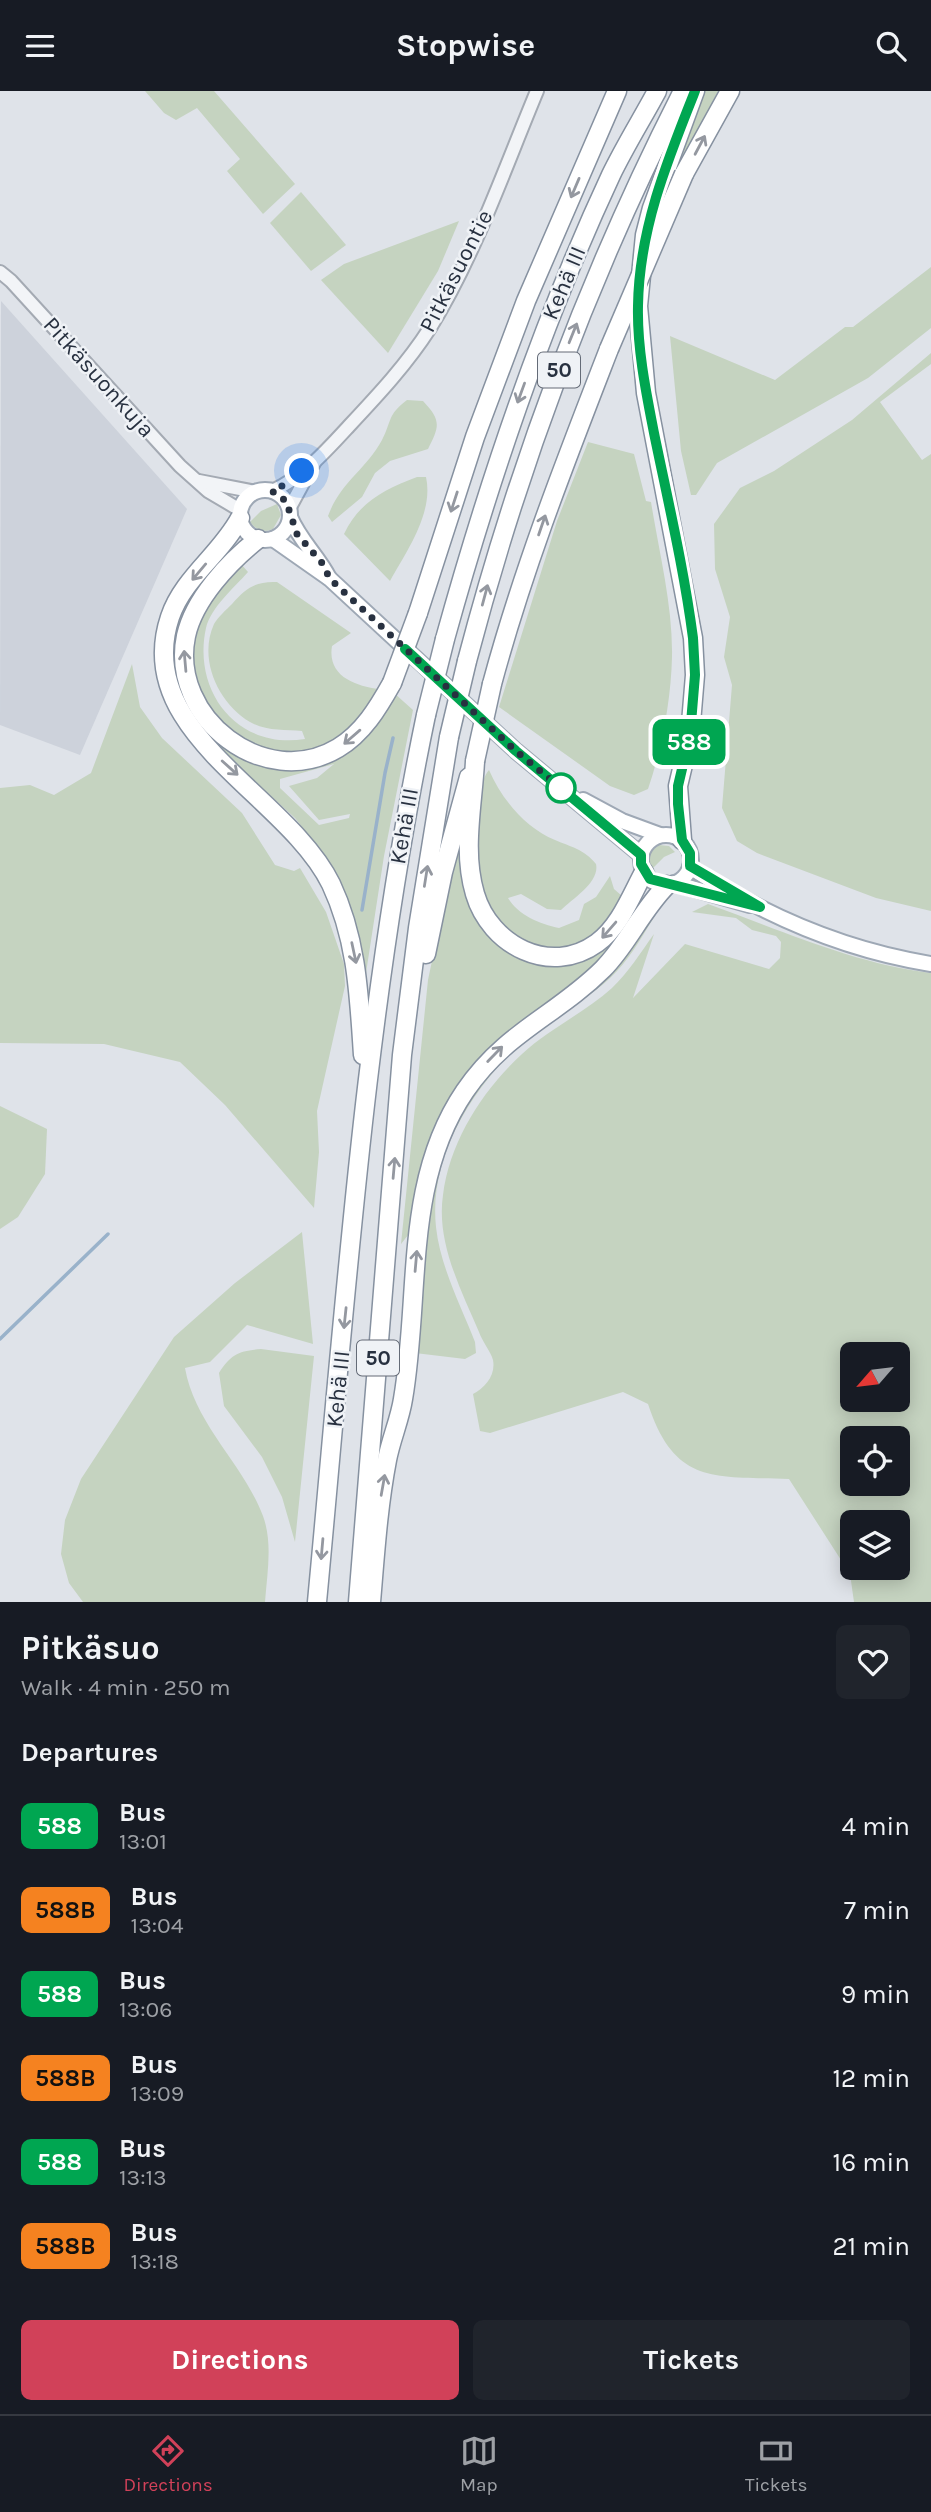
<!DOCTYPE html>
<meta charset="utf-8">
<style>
:root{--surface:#171b24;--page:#20242c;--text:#f1f3f6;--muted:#9ea1a6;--line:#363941;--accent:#d14159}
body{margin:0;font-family:Karla,sans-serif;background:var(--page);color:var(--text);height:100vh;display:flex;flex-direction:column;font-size:26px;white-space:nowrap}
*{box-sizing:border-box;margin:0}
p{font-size:23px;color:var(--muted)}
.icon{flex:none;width:38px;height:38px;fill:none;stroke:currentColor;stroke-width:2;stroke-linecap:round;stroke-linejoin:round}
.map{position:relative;height:1511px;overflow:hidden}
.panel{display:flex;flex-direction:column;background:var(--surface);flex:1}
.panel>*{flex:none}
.badge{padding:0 14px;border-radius:10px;font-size:24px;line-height:46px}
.needle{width:46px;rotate:242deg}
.fabs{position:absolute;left:840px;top:1251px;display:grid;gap:14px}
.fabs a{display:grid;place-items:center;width:70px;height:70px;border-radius:10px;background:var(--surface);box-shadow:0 4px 18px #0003;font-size:35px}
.you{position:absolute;width:35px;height:35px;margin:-18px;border:5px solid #fff;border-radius:50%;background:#1a73e8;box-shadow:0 0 0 10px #1a73e833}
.map>.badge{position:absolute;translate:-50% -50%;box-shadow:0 0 0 4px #fff}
h2{padding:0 21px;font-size:26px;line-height:63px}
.round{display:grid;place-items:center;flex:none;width:74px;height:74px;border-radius:10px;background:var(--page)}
.head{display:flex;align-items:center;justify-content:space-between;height:119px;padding:0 21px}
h1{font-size:33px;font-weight:700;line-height:52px}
.cta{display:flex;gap:14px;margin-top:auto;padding:14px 21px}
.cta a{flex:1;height:80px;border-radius:10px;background:var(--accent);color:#fff;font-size:28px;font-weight:700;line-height:80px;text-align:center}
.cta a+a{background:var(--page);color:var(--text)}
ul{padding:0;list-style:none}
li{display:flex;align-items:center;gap:21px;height:84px;padding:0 21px}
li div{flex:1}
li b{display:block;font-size:26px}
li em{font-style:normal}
li .badge{min-width:77px;font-weight:700;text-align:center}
header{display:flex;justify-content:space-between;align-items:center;height:91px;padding:0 21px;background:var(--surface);font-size:32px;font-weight:700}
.tab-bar{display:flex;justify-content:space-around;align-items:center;height:98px;border-top:2px solid var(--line);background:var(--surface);font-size:19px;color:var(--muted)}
.tab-bar a{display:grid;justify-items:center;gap:4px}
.tab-bar .on{color:var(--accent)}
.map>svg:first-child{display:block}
.built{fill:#cdd2db}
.green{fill:#c5d3c0;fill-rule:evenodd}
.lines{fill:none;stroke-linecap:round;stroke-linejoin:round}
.stream{stroke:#99b2ca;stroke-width:3.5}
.minor-casing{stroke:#a4aab3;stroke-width:16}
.major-casing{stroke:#9ea8b5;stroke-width:18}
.highway-casing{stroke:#8691a0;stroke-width:21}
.minor{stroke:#f2f4f7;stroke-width:12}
.major{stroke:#fff;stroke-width:14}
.highway{stroke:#fff;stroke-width:18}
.highway-bridge-casing{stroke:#8691a0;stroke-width:21;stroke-linecap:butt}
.highway-bridge{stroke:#fff;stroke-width:18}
.oneway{stroke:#9498a0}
.line-casing{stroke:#fff;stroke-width:16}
.line{stroke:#00a651;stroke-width:10}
.walk{stroke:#283140;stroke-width:7;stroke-dasharray:0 12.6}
.stop-dot{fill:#fff;stroke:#00a651;stroke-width:3.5}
.labels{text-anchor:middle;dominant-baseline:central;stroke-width:5;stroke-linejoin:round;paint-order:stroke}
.shield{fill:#eff2f6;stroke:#646b77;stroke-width:2}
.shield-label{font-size:21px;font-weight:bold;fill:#283140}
.street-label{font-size:23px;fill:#283140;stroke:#eff2f6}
</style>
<header><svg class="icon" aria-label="menu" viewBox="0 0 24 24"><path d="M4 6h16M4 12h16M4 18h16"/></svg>Stopwise<svg class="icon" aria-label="search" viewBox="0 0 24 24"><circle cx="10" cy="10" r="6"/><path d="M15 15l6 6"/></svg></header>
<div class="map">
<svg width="931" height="1511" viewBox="0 0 931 1511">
<rect width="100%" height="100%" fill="#dfe3e9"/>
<path class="built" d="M1 210 187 418 80 664 0 634Z"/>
<g class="green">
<path d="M145 0H214L295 93 263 123 227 80 240 68 197 17 176 29 164 22Z"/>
<path d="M704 0H718L662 109 685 41Z"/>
<path d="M301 101 346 154 311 180 270 132Z"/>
<path d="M459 130 438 180 388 262 321 189 344 173Z"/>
<path d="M931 176V237L868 287 717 372 696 404H691L681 360 670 245 775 289 845 236H853Z"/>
<path d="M931 262V273L880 311 922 369 931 363V820L876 807 757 762 737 750 722 717 732 594 724 566 730 526 715 478 714 433 740 397 774 380 852 329Z"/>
<path d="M407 309 423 310C441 329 440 335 428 358L390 370 375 382 362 406 332 431 328 425C341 390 366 379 382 349 392 330 387 324 407 309Z"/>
<path d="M588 351 634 363 646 410 651 411C659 461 673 515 672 566 671 609 662 657 648 698L634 704 610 695 499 616 557 430Z"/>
<path d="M417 386H426C434 422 406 461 390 490L344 443C359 411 385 398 417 386Z"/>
<path d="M277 413 281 424 273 438C264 442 256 439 250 431L261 420Z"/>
<path d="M217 469 222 475 178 560 232 660 328 667 394 602 413 619 384 765 366 882 333 782 313 750 295 727 199 640 169 577 177 522ZM334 673 317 687 289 695 319 729 350 723 349 727 319 734 280 697V688Z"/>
<path d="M241 473 248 481C234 497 211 516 206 537 192 601 238 659 305 648L302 640C285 639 265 640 250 631 218 612 198 568 214 533 218 526 226 519 232 513 246 497 256 490 277 491L351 542 332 555C327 585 355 595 379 598 365 622 347 646 319 656 251 682 172 608 196 538 205 512 223 493 241 473Z"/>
<path d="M132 573 140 616 162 647 242 722 275 774 294 780 300 777 326 821 344 873 345 895 317 1020 319 1061 314 1117 225 1014 180 971 104 953 0 952V697L30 694 54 704 91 682Z"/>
<path d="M489 679C501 707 525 737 555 749 571 756 584 758 596 773 600 791 573 807 561 819L547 818 521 803 508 807C518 824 540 833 559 837L579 829 584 813 596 806 610 785 614 798 622 805C600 843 572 870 526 851 507 843 494 830 485 811 473 787 476 751 478 725 480 712 480 689 489 679Z"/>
<path d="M458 745 489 843 570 869 633 812 639 816 619 848 586 884 508 940 482 965 455 1001 426 1064 419 1086 412 1139 401 1153 428 889Z"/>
<path d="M659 754 669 755 675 761 664 766 651 779 648 763Z"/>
<path d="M708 813C780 839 855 873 931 882V1511H854L850 1483 789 1388C715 1385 675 1395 648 1313L623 1301 490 1342 480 1340 473 1303C485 1297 496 1284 493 1269 491 1261 482 1250 479 1241 461 1199 436 1151 443 1104 450 1050 482 1000 522 963 549 938 584 922 612 897 628 882 641 861 654 843L633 907 685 853 769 878 780 867 781 851 776 845 752 839 736 827 692 821ZM852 1264H898V1309H852ZM852 1348H898V1393H852ZM852 1432H898V1477H852Z"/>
<path d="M650 820 656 823C644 842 633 863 617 880 594 905 563 920 536 940 479 985 428 1061 436 1136 440 1175 461 1215 475 1251L476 1262 465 1268 415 1262 429 1109 448 1047 482 988Z"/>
<path d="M0 1015 47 1038 45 1083 18 1126 0 1138Z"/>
<path d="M302 1141 313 1253 247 1234 210 1271 185 1277C195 1334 243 1372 263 1425 273 1452 267 1483 265 1511H83L69 1492 61 1463 65 1429 81 1388 174 1246 235 1192Z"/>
<path d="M261 1258 314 1265 295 1451 282 1406 262 1366 224 1315 219 1282C231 1263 239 1260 261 1258Z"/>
</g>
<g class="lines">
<g class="stream">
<path d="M362 819 385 682 393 647"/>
<path d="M0 1248 108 1143"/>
</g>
<defs>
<g id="minor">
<path d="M0 181 11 190 180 375 208 400 240 419"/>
<path d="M199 390 256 401"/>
<path d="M272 400C303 386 326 360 349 335 378 304 407 273 430 237 475 164 504 79 537 0"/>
<path d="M289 418 314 372"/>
</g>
<g id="major">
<circle cx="265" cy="424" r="25"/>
<path d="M290 426C300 450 318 465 329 487"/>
<path d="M273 448 330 488 516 660 641 764"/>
<path d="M583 709 622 730 660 744"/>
<circle cx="666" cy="769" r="25"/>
<path d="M690 776C763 824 844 859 931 873"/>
<path d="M674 792 750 814"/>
</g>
<g id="highway">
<path d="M684 83 730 0"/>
<path d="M240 427C221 463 183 487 170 526 131 642 287 703 331 793 357 848 359 904 363 964"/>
<path d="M258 448C229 471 194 508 186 545 169 627 265 701 338 657 363 642 378 617 392 592"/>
<path d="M418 522 475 346 526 210 617 0"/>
<path d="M445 548C489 389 541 234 611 84 625 55 642 28 657 0"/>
<path d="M467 570C519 372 590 182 683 0"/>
<path d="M492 593C523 478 566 369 609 258"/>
<path d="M475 670C473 713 462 760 475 803 490 854 550 886 597 852 620 835 631 805 644 781"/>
<path d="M682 749 678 695 690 644 695 584 693 547 646 302 638 215 645 144 652 117 695 0"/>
<path d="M426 863 443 781 469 686"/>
<path d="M317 1511C345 1215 365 916 426 624"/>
<path d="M358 1511 402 964 418 837 449 646"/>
<path d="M371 1511C375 1464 378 1416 387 1369 391 1348 400 1328 403 1308 421 1204 403 1091 465 1000 505 941 557 924 603 878 628 853 641 820 667 794"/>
</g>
</defs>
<use href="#minor" class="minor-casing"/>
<use href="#major" class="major-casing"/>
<use href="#highway" class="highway-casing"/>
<use href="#minor" class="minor"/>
<use href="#major" class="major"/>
<use href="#highway" class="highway"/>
<defs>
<g id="highway-bridge">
<path d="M609 258 684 83"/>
<path d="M392 592 418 522"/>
<path d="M426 624 445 548"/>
<path d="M449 646 467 570"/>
<path d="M475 670 492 593"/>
</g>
</defs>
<use href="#highway-bridge" class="highway-bridge-casing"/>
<use href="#highway-bridge" class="highway-bridge"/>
</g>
<defs><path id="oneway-shaft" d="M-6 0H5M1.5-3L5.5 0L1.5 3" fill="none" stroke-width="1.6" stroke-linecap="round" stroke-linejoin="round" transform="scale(1.75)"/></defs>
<g class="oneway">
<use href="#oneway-shaft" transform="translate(700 54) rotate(-62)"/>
<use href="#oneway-shaft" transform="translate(575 97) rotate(113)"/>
<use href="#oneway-shaft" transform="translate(573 242) rotate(-68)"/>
<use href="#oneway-shaft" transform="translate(521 302) rotate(110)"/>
<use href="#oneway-shaft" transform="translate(454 411) rotate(108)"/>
<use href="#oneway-shaft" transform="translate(542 434) rotate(-71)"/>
<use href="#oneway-shaft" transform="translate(199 481) rotate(130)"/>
<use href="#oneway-shaft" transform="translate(485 504) rotate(-75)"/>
<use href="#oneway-shaft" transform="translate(185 570) rotate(-95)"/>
<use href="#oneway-shaft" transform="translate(352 646) rotate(139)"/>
<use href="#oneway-shaft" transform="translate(230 677) rotate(42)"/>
<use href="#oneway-shaft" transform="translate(426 785) rotate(-81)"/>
<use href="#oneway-shaft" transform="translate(609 839) rotate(131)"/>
<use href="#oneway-shaft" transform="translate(354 862) rotate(78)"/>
<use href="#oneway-shaft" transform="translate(495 963) rotate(-46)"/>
<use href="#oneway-shaft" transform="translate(394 1077) rotate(-85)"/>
<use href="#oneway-shaft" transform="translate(416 1170) rotate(-85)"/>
<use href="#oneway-shaft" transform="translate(345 1227) rotate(96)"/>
<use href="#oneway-shaft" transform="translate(383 1394) rotate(-80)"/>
<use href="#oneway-shaft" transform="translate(322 1458) rotate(95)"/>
</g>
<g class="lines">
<defs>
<path id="line" d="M405 558 516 660 641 764V773L650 788 760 816 690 775V762L682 749 678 713V695L690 644 695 584 693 547C684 478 668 410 654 342 646 301 637 257 638 215 639 139 667 70 695 0"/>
</defs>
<use href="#line" class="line-casing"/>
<use href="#line" class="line"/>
<path class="walk" d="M302 380 286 393 272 400 286 410 297 443 322 472 330 488 516 660 561 697"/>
</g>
<circle class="stop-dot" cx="561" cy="697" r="14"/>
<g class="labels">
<g class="shield">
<rect x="538" y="261.5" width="42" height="35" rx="5"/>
<rect x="357" y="1249.5" width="42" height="35" rx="5"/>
</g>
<g class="shield-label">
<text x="559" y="279">50</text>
<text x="378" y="1267">50</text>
</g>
<g class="street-label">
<text transform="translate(456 180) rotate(-63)">Pitkäsuontie</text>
<text transform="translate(564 192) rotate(-67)">Kehä III</text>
<text transform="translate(99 286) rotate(48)">Pitkäsuonkuja</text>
<text transform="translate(404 735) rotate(-80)">Kehä III</text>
<text transform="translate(338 1298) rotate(-84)">Kehä III</text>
</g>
</g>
</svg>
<div class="fabs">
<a><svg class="needle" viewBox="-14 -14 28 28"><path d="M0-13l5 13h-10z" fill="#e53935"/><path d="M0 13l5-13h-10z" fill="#9ea1a6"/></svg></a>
<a><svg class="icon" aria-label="locate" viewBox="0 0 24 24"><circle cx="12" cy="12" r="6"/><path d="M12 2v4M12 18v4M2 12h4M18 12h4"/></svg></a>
<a><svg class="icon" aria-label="layers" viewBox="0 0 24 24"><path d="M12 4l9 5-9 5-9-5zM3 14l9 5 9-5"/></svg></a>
</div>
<div class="you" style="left:302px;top:380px"></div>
<b class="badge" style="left:689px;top:651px;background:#00a651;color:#fff">588</b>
</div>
<section class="panel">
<div class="head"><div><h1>Pitkäsuo</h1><p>Walk · 4 min · 250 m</p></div><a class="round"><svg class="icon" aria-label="heart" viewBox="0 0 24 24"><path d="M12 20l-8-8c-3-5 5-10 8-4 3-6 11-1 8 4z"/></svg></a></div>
<h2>Departures</h2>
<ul>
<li><span class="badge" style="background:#00a651;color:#fff">588</span><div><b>Bus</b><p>13:01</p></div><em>4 min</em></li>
<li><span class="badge" style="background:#f58220;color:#111">588B</span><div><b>Bus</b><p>13:04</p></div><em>7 min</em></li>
<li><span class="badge" style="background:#00a651;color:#fff">588</span><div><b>Bus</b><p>13:06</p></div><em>9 min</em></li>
<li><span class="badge" style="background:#f58220;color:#111">588B</span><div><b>Bus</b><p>13:09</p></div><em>12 min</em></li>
<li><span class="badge" style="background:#00a651;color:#fff">588</span><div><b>Bus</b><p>13:13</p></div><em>16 min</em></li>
<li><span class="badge" style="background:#f58220;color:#111">588B</span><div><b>Bus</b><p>13:18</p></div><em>21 min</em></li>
</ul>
<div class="cta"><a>Directions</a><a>Tickets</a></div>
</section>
<nav class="tab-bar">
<a class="on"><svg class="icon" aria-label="directions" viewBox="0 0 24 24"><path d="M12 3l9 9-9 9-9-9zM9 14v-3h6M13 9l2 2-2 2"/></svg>Directions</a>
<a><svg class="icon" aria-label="map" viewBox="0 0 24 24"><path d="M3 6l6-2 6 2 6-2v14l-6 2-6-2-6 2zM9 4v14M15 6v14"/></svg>Map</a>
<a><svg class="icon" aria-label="tickets" viewBox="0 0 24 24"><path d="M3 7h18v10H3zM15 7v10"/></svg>Tickets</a>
</nav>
